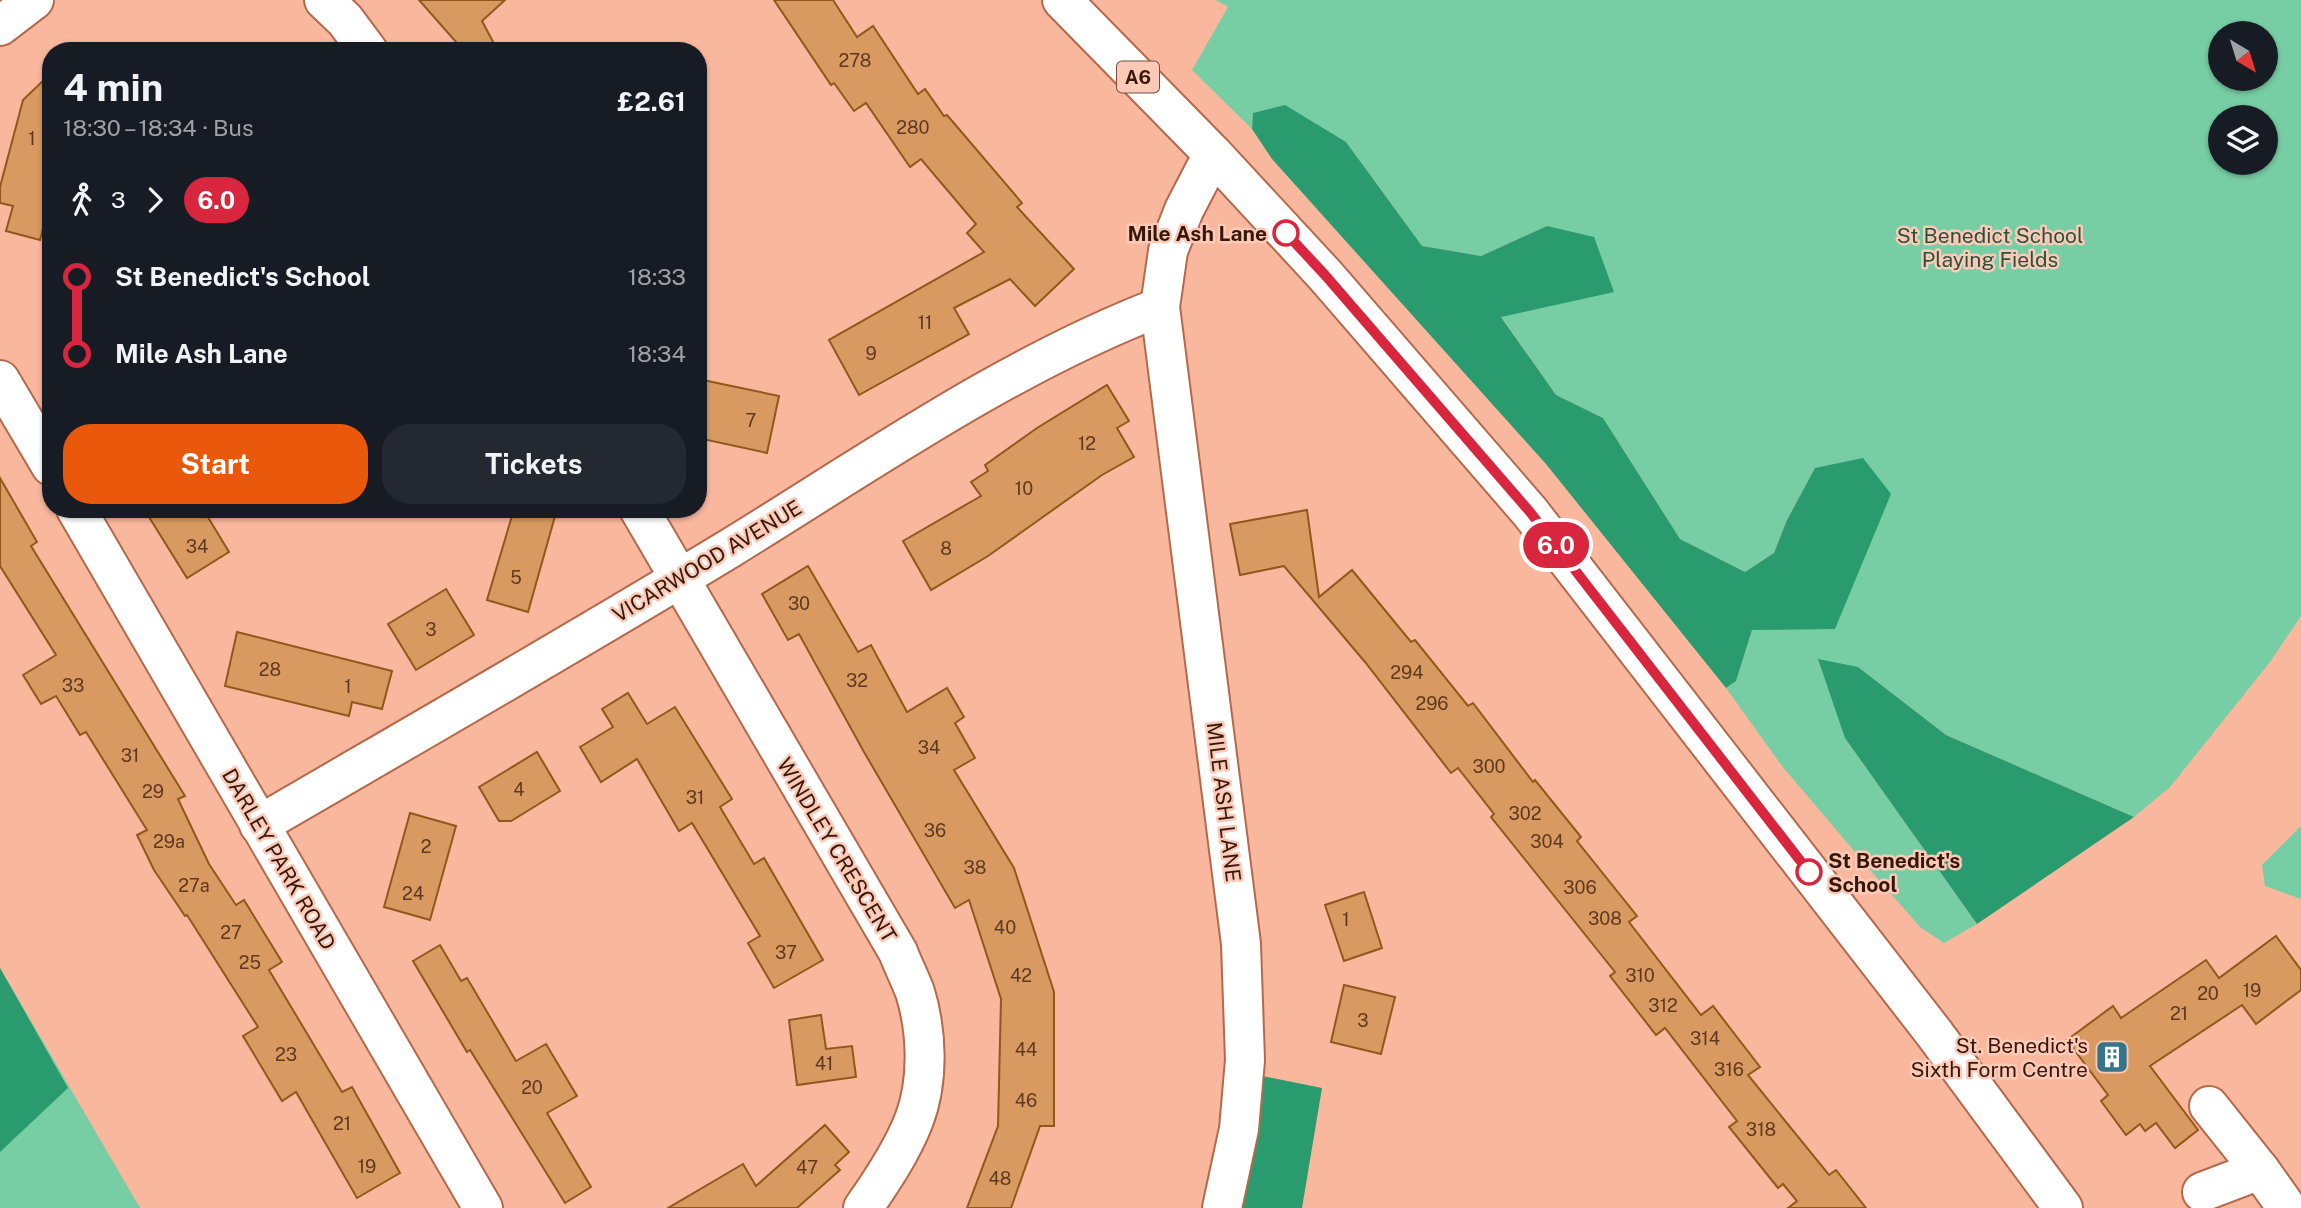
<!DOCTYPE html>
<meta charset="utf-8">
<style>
:root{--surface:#171b24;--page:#242831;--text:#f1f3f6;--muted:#9ea1a6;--accent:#ea580c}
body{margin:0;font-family:"Public Sans",sans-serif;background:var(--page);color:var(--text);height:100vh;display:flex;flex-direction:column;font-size:26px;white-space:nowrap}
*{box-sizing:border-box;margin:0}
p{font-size:23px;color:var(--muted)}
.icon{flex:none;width:38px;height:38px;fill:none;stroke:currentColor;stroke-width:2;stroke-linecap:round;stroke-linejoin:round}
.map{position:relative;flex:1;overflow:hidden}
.drawer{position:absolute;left:42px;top:42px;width:665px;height:476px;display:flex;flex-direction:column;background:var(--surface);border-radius:28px;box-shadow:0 2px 5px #0004}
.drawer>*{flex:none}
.badge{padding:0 14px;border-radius:23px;font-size:24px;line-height:46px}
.needle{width:46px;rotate:142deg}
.buttons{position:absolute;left:2208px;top:21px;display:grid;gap:14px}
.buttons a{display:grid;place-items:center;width:70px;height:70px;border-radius:50%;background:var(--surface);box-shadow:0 2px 5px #0004;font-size:35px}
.map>.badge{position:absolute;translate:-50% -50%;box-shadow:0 0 0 4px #fff}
.legs{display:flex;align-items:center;gap:10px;height:77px;padding:0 21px;font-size:23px}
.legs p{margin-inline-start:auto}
.headline{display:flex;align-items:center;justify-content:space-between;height:119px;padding:0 21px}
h1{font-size:38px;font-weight:700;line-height:52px}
.primary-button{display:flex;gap:14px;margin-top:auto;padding:14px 21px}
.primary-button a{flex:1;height:80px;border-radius:28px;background:var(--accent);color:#fff;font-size:28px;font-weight:700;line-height:80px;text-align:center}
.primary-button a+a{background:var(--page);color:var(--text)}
ul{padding:0 21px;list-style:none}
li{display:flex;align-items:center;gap:24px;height:77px;font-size:26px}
li i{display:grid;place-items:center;width:10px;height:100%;margin:0 9px;background:currentColor}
li i::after{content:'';width:18px;height:18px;margin:-9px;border:5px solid;border-radius:50%;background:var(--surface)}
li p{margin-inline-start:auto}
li:first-child i{background:linear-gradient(#0000 50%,currentColor 0)}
li:last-child i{background:linear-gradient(currentColor 50%,#0000 0)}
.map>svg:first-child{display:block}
.green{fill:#77cda4;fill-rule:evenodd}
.forest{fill:#299b6e}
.building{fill:#d99a61;stroke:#92571a;stroke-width:2}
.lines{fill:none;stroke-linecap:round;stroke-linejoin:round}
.minor-casing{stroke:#b4694b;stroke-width:42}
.tertiary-casing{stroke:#b4694b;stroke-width:42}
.primary-casing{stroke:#b4694b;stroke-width:42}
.minor{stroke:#fff;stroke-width:38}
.tertiary{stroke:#fff;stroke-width:38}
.primary{stroke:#fff;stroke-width:38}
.line-1-casing{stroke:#fff;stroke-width:16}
.line-1{stroke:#d7263d;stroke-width:10}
.stop-1-dot{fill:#fff;stroke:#d7263d;stroke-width:3.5}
.labels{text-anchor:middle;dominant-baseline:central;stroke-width:5;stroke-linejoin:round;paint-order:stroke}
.number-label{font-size:18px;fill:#5e3820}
.shield{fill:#fcc9b6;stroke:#714c3e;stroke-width:2}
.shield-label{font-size:19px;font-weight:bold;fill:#35170b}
.stop-label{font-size:21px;font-weight:bold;fill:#35170b;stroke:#fcc9b6;text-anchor:end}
.park-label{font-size:21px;fill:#26533e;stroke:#fcc9b6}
.street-label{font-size:21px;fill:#35170b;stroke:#fcc9b6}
.poi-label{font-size:21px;fill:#35170b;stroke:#fcc9b6;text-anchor:end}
</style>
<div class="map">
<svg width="2301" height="1208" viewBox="0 0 2301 1208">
<rect width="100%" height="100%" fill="#f9b79e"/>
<g class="green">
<path d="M1216 0H2301V616L2270 662 2170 787 2134 817 1946 735 1858 667 1845 738 1977 924 1944 943 1920 927 1872 872 1782 766 1726 688 1736 681 1752 630 1815 468 1787 520 1774 553 1745 572 1680 539 1603 418 1556 395 1501 316 1552 306 1547 226 1481 256 1422 246 1346 142 1253 113 1252 129 1192 70 1228 7ZM2221 33H2266V79H2221ZM2221 117H2266V163H2221Z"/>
<path d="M2301 826V899L2265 886 2262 865Z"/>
<path d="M0 968 140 1208H0Z"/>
</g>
<g class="forest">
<path d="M1285 105 1346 142 1422 246 1481 256 1547 226 1594 237 1614 292 1501 317 1556 395 1603 418 1680 539 1745 572 1774 553 1787 520 1815 468 1863 458 1891 494 1835 629 1752 630 1736 681 1726 688 1546 464 1272 159 1252 129 1253 113Z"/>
<path d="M1818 659 1858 667 1946 735 2134 817 1977 924 1845 738Z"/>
<path d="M0 968 68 1088 0 1152Z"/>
<path d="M1252 1074 1322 1088 1302 1208H1239Z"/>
</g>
<g class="building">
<path d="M419 0H505L482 21 498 51H464Z"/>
<path d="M774 0H833L857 37 873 26 918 94 925 89 944 116 947 115 1022 203 1017 207 1074 269 1035 306 1010 279 954 308 969 334 859 395 829 340 984 252 967 233 976 224 921 159 910 167 866 103 854 111 834 83 831 85Z"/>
<path d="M51 73V197L40 240 6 231 13 206 0 203V187L23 100Z"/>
<path d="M698 379 779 396 767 453 698 438Z"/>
<path d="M1107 385 1129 421 1117 428 1134 457 1102 475 988 556 931 590 903 541 981 496 971 482 988 471 985 465 1037 428Z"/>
<path d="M0 478 37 542 31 546 185 796 178 799 209 864 236 905 244 900 282 962 269 970 342 1092 352 1087 400 1173 357 1198 296 1092 282 1101 243 1036 258 1027 187 915 185 916 154 870 137 835 147 830 86 732 80 735 56 696 41 704 23 675 56 655 0 566Z"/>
<path d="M144 509H203L229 552 187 578Z"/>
<path d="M514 509H557L528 612 487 600Z"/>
<path d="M1307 510 1319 597 1352 570 1411 642 1415 640 1468 706 1473 703 1533 782 1535 780 1581 837 1577 841 1637 916 1629 922 1701 1015 1713 1006 1760 1067 1748 1075 1829 1175 1836 1170 1866 1208H1788L1797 1201 1783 1184 1778 1188 1729 1127 1737 1121 1665 1028 1656 1035 1610 976 1615 972 1491 817 1494 814 1458 768 1451 773 1365 662 1284 566 1240 575 1230 524Z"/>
<path d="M808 566 858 652 871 645 907 712 947 688 964 717 955 723 975 758 954 770 1014 868 1054 992V1126H1040L1011 1208H967L998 1126 1001 999 969 900 955 908 864 752 799 634 788 640 762 594Z"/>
<path d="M446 589 474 635 416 670 388 624Z"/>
<path d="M237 632 392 671 382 709 352 702 349 716 225 686Z"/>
<path d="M628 693 647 724 675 707 732 799 720 807 754 864 764 858 823 960 774 988 748 943 760 936 692 823 679 831 637 759 601 782 580 747 613 727 602 709Z"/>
<path d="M537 752 560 791 511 821H499L479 787Z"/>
<path d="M410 813 456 826 430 920 384 907Z"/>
<path d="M1364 892 1382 948 1344 961 1325 905Z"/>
<path d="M2276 936 2301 970V990L2256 1024 2242 1005 2150 1066 2198 1130 2175 1148 2156 1123 2145 1131 2140 1124 2126 1135 2101 1101 2108 1095 2067 1040 2113 1006 2121 1018 2206 960 2219 978Z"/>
<path d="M440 945 461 981 467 978 516 1061 546 1044 577 1096 547 1113 591 1187 565 1203 470 1050 467 1052 413 961Z"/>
<path d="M1344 985 1395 997 1381 1054 1331 1042Z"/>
<path d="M821 1015 826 1049 852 1046 856 1077 797 1085 789 1020Z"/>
<path d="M825 1125 849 1152 835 1165 840 1170 797 1208H668L743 1164 756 1186Z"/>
</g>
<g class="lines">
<defs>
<g id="minor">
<path d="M324 0 345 20 368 51"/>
<path d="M0 26 34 0"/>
<path d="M0 380 51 466"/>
<path d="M76 509 483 1208"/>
<path d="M639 509 898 952C903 965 910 979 915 992 927 1031 929 1081 914 1120 902 1151 882 1181 863 1208"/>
<path d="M259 825C417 733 576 642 732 547 870 462 1009 365 1160 307"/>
<path d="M2209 1106 2260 1170 2287 1208"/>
<path d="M2202 1192 2260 1170"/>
</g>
<path id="tertiary" d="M1213 154 1184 210 1168 251 1160 307 1241 944 1245 1060 1239 1129 1222 1208"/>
<path id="primary" d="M1062 0 1213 154 1325 275 1530 512 1934 1033 2063 1208"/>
</defs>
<use href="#minor" class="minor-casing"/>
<use href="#tertiary" class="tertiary-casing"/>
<use href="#primary" class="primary-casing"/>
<use href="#minor" class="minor"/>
<use href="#tertiary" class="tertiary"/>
<use href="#primary" class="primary"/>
</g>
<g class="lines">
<defs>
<path id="line-1" d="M1286 233 1325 275 1530 512 1809 872"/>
</defs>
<use href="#line-1" class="line-1-casing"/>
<use href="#line-1" class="line-1"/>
</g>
<defs>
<symbol id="building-square" viewBox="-11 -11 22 22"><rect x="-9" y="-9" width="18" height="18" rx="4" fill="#357489" stroke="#fcc9b6"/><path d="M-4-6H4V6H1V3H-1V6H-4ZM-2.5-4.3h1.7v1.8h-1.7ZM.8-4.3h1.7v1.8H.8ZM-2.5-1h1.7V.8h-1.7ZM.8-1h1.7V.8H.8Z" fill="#fff"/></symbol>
</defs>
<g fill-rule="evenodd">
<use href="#building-square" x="2093" y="1038" width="38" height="38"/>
</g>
<g class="stop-1-dot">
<circle cx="1286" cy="233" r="12"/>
<circle cx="1809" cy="872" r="12"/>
</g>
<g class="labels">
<g class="number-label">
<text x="855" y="60">278</text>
<text x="913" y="127">280</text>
<text x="32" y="138">1</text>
<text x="925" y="322">11</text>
<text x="871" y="353">9</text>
<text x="751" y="420">7</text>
<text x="1087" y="443">12</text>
<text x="1024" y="488">10</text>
<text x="197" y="546">34</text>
<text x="946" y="548">8</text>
<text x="516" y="577">5</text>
<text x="799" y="603">30</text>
<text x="431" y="629">3</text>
<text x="270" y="669">28</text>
<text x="1407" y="672">294</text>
<text x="857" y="680">32</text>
<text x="73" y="685">33</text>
<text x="348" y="686">1</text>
<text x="1432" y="703">296</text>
<text x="929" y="747">34</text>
<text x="130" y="755">31</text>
<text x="1489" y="766">300</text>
<text x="519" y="789">4</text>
<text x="153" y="791">29</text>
<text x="695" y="797">31</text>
<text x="1525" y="813">302</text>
<text x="935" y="830">36</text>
<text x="169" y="841">29a</text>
<text x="1547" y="841">304</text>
<text x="426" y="846">2</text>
<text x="975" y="867">38</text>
<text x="194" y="885">27a</text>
<text x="1580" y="887">306</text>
<text x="413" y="893">24</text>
<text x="1605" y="918">308</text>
<text x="1346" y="919">1</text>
<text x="1005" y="927">40</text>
<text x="231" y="932">27</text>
<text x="786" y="952">37</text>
<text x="250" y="962">25</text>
<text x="1021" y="975">42</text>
<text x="1640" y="975">310</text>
<text x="2252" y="990">19</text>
<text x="2208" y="993">20</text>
<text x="1663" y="1005">312</text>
<text x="2179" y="1013">21</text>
<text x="1363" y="1020">3</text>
<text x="1705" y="1038">314</text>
<text x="1026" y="1049">44</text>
<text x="286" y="1054">23</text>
<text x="824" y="1063">41</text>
<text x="1729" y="1069">316</text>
<text x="532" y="1087">20</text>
<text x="1026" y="1100">46</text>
<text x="342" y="1123">21</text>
<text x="1761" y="1129">318</text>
<text x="367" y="1166">19</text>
<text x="807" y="1167">47</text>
<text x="1000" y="1178">48</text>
</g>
<rect class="shield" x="1117" y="61.5" width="42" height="31" rx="5"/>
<g class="shield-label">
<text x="1138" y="77">A6</text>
</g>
<g class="stop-label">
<text x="1267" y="233">Mile Ash Lane</text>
<text x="1828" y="860" text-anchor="start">St Benedict's<tspan x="1828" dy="24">School</tspan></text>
</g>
<g class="park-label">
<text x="1990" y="235">St Benedict School<tspan x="1990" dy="24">Playing Fields</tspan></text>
</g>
<g class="street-label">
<text transform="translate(707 561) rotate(-31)">VICARWOOD AVENUE</text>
<text transform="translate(1224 802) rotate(83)">MILE ASH LANE</text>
<text transform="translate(837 850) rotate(59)">WINDLEY CRESCENT</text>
<text transform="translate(279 859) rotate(60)">DARLEY PARK ROAD</text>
</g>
<g class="poi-label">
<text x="2088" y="1045">St. Benedict's<tspan x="2088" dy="24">Sixth Form Centre</tspan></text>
</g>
</g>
</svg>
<div class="buttons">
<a><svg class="needle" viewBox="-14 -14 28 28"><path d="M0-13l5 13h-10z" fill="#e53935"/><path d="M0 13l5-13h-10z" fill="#9ea1a6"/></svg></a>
<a><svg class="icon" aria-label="layers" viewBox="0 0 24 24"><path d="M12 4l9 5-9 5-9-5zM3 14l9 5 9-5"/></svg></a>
</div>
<b class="badge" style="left:1556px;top:545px;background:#d7263d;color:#fff">6.0</b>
<section class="drawer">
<div class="headline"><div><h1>4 min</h1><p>18:30 – 18:34 · Bus</p></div><b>£2.61</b></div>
<div class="legs"><svg class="icon" aria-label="walk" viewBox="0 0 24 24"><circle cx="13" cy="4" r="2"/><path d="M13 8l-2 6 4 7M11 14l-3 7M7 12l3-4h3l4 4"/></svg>3<svg class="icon" aria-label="forward" viewBox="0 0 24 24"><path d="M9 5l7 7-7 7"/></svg><b class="badge" style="background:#d7263d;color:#fff">6.0</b></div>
<ul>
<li><i style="color:#d7263d"></i><b>St Benedict's School</b><p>18:33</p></li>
<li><i style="color:#d7263d"></i><b>Mile Ash Lane</b><p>18:34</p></li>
</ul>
<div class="primary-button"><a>Start</a><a>Tickets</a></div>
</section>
</div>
